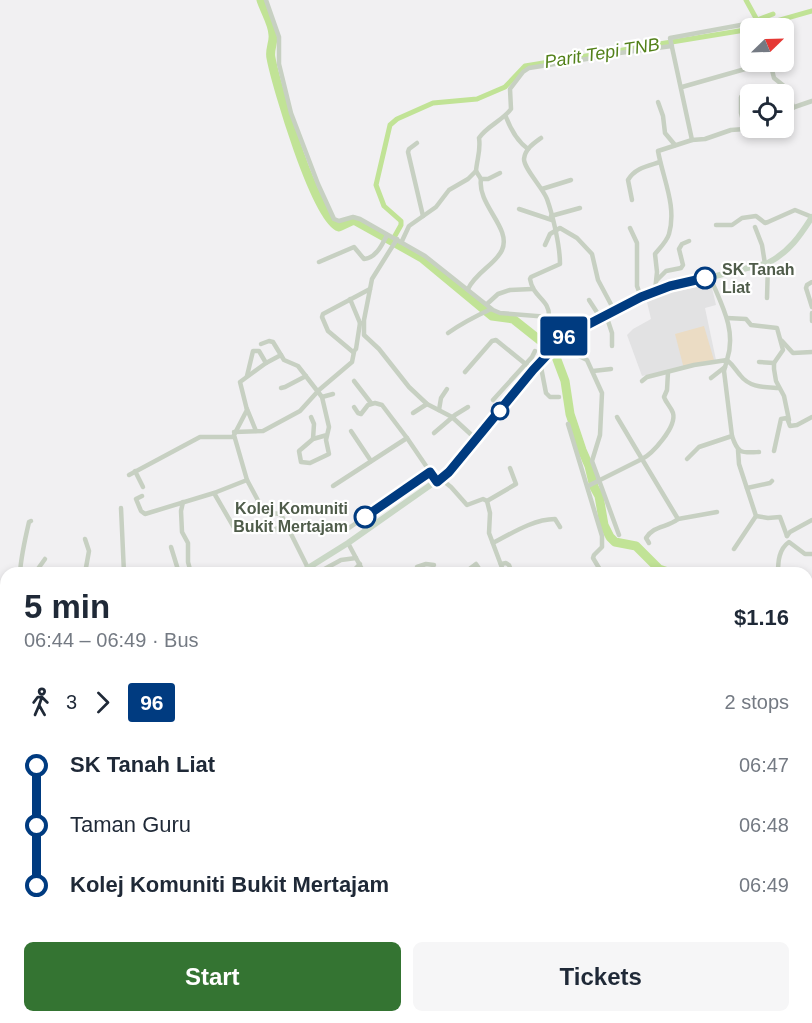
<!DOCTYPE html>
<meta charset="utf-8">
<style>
:root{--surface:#fff;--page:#f6f6f7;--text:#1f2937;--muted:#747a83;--accent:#347432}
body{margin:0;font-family:Helvetica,sans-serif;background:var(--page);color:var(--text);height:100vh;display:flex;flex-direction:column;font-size:22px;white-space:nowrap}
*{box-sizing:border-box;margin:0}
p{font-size:20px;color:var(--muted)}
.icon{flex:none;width:33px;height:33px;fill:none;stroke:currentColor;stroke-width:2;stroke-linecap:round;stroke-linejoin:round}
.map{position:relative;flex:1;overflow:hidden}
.side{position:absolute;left:0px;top:567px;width:813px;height:456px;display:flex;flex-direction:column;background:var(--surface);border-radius:18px 18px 0 0;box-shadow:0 3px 9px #0003}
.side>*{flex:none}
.badge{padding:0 12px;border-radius:4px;font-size:21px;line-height:39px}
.needle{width:39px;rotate:67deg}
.controls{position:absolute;left:740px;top:18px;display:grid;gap:12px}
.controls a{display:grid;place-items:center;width:54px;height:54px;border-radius:9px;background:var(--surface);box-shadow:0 3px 9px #0003;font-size:30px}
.map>.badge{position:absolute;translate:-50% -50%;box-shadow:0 0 0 3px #fff}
.legs{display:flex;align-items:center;gap:9px;height:66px;padding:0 24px;font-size:20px}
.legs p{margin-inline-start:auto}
.overview{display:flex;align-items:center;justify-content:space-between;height:102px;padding:0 24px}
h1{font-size:33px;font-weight:700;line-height:45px}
.primary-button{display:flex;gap:12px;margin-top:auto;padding:12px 24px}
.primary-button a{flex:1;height:69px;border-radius:9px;background:var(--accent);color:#fff;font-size:24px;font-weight:700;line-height:69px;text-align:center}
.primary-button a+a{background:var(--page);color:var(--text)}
ul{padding:0 24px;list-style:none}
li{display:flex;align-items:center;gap:21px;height:60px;font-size:22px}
li i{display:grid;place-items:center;width:9px;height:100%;margin:0 8px;background:currentColor}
li i::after{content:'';width:15px;height:15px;margin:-8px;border:4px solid;border-radius:50%;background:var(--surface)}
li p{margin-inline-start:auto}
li:first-child i{background:linear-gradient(#0000 50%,currentColor 0)}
li:last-child i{background:linear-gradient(currentColor 50%,#0000 0)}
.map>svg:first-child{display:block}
.education{fill:#e2e2e3}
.green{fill:#ebdcc4}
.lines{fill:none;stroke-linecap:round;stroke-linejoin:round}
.stream{stroke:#c1e396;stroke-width:1.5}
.canal{stroke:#c1e396;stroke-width:5}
.river{stroke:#c1e396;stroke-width:9}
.street{stroke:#c7d0c2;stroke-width:4.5}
.secondary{stroke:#c9d7c5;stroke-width:6}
.rail{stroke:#acb2ab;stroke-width:1.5}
.line-1-casing{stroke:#fff;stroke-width:14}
.line-1{stroke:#003b80;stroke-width:9}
.stop-1-dot{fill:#fff;stroke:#003b80;stroke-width:3}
.labels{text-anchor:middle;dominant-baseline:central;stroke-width:4.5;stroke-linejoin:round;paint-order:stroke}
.stop-label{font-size:16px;font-weight:bold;fill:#4f5c4a;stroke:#fff;text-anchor:start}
.water-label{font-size:18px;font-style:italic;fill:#53811a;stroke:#fff}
</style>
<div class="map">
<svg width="812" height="1023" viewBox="0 0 812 1023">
<rect width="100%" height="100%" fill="#f1f0f2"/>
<path class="education" d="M711 284 716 305 705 308 716 360 642 376 627 335 633 329 651 319 647 302 664 294Z"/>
<path class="green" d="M704 326 714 360 684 369 675 334Z"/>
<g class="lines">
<g class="stream">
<path d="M0 595 6 596"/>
<path d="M195 1017 200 1023"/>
</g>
<g class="canal">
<path d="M746 0 757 20 773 14"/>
<path d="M392 241 401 225V221L384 206 376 185 390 125 397 119 433 103 477 99 505 87 525 66 745 30 812 11"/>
</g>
<g class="river">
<path d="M261 0C264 10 273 24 273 35 274 42 269 50 271 58 276 85 316 220 339 227L354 220 422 258 492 316 513 319 547 346"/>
<path d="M556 357 565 381 570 414 582 450 589 466 594 487 599 496 604 525 610 537 615 542 636 546 659 569 671 573"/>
<path d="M807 731 812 734"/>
</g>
<g class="street">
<path d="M266 0 279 37V64L291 113 318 184 334 219 339 221 353 217 360 219 425 256 493 310 500 313 549 317 564 337 571 352 587 360 602 393 600 435 592 461 619 535"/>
<path d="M612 54 672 46"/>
<path d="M770 62 774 78 789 90 793 108"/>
<path d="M682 87 770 62"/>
<path d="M741 97V113L745 129"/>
<path d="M658 102 663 116 665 133 675 145"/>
<path d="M783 111 812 101"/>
<path d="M506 117C511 130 517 141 528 149"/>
<path d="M541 138C534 143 525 149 524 159 524 169 543 188 547 199 553 216 560 246 560 264L531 277 530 279C533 298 550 299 549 317"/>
<path d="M692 140 670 38 757 22 760 28"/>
<path d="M417 143 409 149 408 152 423 216"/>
<path d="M476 171 481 179H488L500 173"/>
<path d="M542 189 571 180"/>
<path d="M632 200 628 180C635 168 648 166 660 162"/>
<path d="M519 209 552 220"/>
<path d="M551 216 580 208"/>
<path d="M716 225H732L742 218 756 216 765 223 768 222 795 210 812 217"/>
<path d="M755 227 762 245 765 264"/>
<path d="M630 228 637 243V286L641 297"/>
<path d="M397 239 372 279 364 320V335L379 349 409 387 427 404 452 417 477 440"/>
<path d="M402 241 409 226 436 207 449 190 468 179 476 171C477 159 481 150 479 138 487 126 502 121 511 109L510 89 523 72 529 68 612 55"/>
<path d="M545 245 550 234 560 228 577 238 592 254 598 280 614 310"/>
<path d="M319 262 354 247 364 259C376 258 382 245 387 235"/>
<path d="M710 277C721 304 737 330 727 360 733 365 735 369 740 375 750 388 764 387 779 388"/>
<path d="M657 280 666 271 681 268 683 265 679 249 682 244 689 241"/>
<path d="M812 282 807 285 806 288 812 307"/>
<path d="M468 289C476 272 496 264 502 250 512 228 477 205 481 179"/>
<path d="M655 291 657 272 655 254C660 248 667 241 669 234 677 206 663 179 658 151L692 140 705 139 731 130 745 129 750 126"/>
<path d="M767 298 768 263"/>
<path d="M350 299 360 323H361"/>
<path d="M589 300 600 317"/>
<path d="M487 304 498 294 510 290 532 289"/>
<path d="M812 313V321"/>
<path d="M606 315 612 333V346"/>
<path d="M727 318 746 319 751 325 777 328 783 350 774 363V369L776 381 784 396 789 420"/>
<path d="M360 323 356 349 353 352 328 331 322 317 323 314 370 289"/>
<path d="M448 333C462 323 476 316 491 309"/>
<path d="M782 341 793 353 812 352"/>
<path d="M261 344 269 341 273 342 284 360 298 366 322 397 329 427 326 440 329 454 310 463 301 462 299 451 313 439 327 435"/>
<path d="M281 355 266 363 240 382 247 410 234 435 247 480 262 508 264 512 280 514 283 518 308 568"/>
<path d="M540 362 546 393 550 397H559"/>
<path d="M759 362 774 363"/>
<path d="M593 371 611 369"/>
<path d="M465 372 492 341 496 340 533 370"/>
<path d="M247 376 253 351H259L266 363"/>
<path d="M711 378 725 367"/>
<path d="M354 381 371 403"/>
<path d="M642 381 647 377 694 365 727 360 724 371 732 436 699 447 687 459"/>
<path d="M281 388 285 387 306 376"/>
<path d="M322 397 333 394"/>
<path d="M493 400 532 357 535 351"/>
<path d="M354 407 358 413 361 414 368 405 375 403 382 405 407 438 437 482"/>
<path d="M247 409 256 431"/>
<path d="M439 410 441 398 447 389"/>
<path d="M413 413 427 404"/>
<path d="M311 417 314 424 313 439"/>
<path d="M617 417 642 459C652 454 677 427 673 413 671 407 666 403 664 397L667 390 668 372"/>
<path d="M568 424 602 536V547L594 555 593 558 602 573"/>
<path d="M351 431 371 461"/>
<path d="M234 432 263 431 300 411 319 390 352 362 354 352"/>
<path d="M434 433 455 415 468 407"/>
<path d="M732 436C738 454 741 453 759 452"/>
<path d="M774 451 781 419 787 418 790 426 797 425 812 417"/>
<path d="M135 471 143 487"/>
<path d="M129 475 200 437H234"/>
<path d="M441 479 451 487 467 505 483 499 487 501 490 513 489 533 504 573"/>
<path d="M333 486 407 438"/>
<path d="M588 486 642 459 678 519 717 512"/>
<path d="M747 488 770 483 772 481"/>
<path d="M214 493 236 531"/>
<path d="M142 496 136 499 141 511 145 514 214 493 247 480"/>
<path d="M487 501 516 484 510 468"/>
<path d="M183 502 181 511 182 532 188 543V562L191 573"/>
<path d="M121 508 124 573"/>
<path d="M756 516 768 518 780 517 787 536"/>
<path d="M349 528 430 472"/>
<path d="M271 532 286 523"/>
<path d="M787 536 790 532 812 520"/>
<path d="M348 543 364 573"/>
<path d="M493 543C512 533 534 519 555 519L560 527"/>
<path d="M649 543 646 538C654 525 667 528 678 519"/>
<path d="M171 547 179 573"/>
<path d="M734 549 756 516 739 464 738 450"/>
<path d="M501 564 506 563 509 565 512 573"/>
<path d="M319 572 341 560 356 558"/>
<path d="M20 573C21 556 25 539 29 522L31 521"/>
<path d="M35 573 45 559"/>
<path d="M85 573 89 551 85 539"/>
<path d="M198 573 201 571"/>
<path d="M351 573 360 564"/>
<path d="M419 573 417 567 426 564 434 565"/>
<path d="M464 573 476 564 482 573"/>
<path d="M778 573C778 561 779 549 789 542L805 554H812"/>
<path d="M0 591 6 592"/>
<path d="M0 630 6 628"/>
<path d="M807 675 812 677"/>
<path d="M0 693 6 696"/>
<path d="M807 720 812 722"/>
<path d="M807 786V787"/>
<path d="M0 847 6 845"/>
<path d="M807 857 812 856"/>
<path d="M807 928 812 931"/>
<path d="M0 940 6 943"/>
<path d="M0 1006 6 1004"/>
<path d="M807 1014 812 1016"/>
<path d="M625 1017 630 1023"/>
<path d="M707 1017 719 1023"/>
<path d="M364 1023 367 1017"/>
<path d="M413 1023 419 1017"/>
<path d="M550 1023 572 1017"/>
<path d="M802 1023 805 1017"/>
</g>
<g class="secondary">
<path d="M300 573 348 543 449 472 546 355 571 331 655 291 768 263C789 252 800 236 812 217"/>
<path d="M0 709 6 708"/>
<path d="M0 871 6 873"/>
<path d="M0 879 6 881"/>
<path d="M265 1017 278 1023"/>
<path d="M293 1017 305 1023"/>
<path d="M308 1017 320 1023"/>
<path d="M345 1017 357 1023"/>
<path d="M150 1023 174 1017"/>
</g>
<g class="rail">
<path d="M807 807 812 805"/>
<path d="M47 1023 69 1017"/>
</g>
</g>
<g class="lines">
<defs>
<path id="line-1" d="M365 517 430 472 437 482 449 472 533 370 564 337 641 297 670 286 705 278"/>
</defs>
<use href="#line-1" class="line-1-casing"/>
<use href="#line-1" class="line-1"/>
</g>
<g class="stop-1-dot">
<circle cx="705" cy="278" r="10"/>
<circle cx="500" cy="411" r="8"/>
<circle cx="365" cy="517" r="10"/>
</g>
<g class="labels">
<g class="stop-label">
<text x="722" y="269">SK Tanah<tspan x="722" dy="18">Liat</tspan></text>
<text x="348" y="508" text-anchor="end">Kolej Komuniti<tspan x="348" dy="18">Bukit Mertajam</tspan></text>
</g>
<g class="water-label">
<text transform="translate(602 53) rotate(-9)">Parit Tepi TNB</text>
</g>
</g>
</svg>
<div class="controls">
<a><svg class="needle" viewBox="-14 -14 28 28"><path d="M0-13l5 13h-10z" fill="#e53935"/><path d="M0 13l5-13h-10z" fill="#747a83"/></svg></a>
<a><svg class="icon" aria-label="locate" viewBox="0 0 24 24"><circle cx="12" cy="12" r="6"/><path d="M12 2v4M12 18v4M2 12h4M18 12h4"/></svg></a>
</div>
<b class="badge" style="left:564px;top:336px;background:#003b80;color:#fff">96</b>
<section class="side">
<div class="overview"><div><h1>5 min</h1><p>06:44 – 06:49 · Bus</p></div><b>$1.16</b></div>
<div class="legs"><svg class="icon" aria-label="walk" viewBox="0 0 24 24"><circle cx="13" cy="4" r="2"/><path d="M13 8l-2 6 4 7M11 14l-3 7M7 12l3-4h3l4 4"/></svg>3<svg class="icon" aria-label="forward" viewBox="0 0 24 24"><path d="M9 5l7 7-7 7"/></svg><b class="badge" style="background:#003b80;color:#fff">96</b><p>2 stops</p></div>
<ul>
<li><i style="color:#003b80"></i><b>SK Tanah Liat</b><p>06:47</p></li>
<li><i style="color:#003b80"></i><span>Taman Guru</span><p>06:48</p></li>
<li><i style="color:#003b80"></i><b>Kolej Komuniti Bukit Mertajam</b><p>06:49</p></li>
</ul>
<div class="primary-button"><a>Start</a><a>Tickets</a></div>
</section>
</div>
